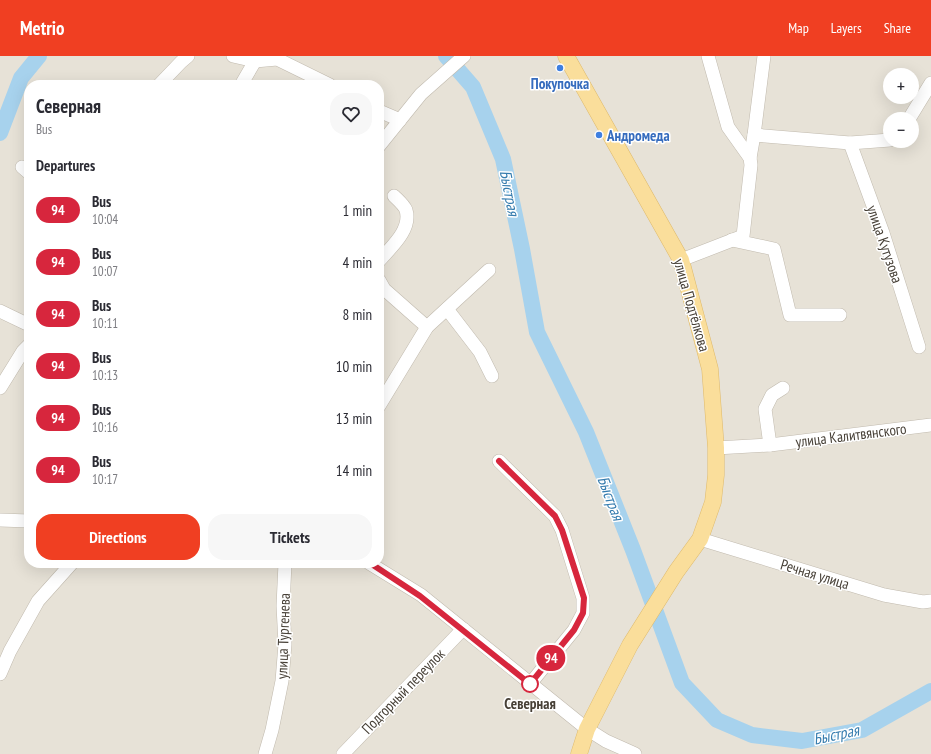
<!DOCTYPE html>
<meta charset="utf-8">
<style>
:root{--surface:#fff;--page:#f7f7f7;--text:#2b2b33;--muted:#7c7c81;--accent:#f03f22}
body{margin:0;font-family:"PT Sans Narrow",sans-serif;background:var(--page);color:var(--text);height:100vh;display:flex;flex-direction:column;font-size:15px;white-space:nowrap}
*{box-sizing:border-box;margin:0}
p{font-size:13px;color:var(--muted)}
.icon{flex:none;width:22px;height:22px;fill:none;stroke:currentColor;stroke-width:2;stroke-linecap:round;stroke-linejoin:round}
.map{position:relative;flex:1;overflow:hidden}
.panel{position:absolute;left:24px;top:24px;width:360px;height:488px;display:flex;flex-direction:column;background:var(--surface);border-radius:16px;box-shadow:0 4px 16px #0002}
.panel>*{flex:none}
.badge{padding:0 8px;border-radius:13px;font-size:14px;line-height:26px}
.controls{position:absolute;left:883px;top:12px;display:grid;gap:8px}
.controls a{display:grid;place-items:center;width:36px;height:36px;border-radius:50%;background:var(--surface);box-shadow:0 4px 16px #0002;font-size:20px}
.map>.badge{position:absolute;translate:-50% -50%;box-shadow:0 0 0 2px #fff}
h2{padding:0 12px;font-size:15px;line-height:36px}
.round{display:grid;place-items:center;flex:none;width:42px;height:42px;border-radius:16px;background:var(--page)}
.summary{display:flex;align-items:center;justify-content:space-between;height:68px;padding:0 12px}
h1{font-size:19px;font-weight:700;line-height:30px}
.action{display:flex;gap:8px;margin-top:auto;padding:8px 12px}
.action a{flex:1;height:46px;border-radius:16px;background:var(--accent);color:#fff;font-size:16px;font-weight:700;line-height:46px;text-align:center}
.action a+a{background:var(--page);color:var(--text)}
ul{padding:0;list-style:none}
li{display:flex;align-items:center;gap:12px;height:52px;padding:0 12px}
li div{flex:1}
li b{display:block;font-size:15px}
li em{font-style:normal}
li .badge{min-width:44px;font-weight:700;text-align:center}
header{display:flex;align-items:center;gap:24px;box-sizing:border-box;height:56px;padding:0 20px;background:var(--accent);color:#fff}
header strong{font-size:19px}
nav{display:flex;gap:22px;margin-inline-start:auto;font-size:14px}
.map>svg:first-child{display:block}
.residential{fill:#e7e2d7;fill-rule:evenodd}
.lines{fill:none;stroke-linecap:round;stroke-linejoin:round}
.river{stroke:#a7d2ed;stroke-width:16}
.minor-casing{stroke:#c1baae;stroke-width:14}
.major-casing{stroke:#dfba6b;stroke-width:17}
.minor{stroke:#fff;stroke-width:13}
.major{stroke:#fade9b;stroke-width:16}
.line-casing{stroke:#fff;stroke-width:9}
.line{stroke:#d7263d;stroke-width:6}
.shop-dot{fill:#3f7fe0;stroke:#fff;stroke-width:1.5}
.stop-dot{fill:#fff;stroke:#d7263d;stroke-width:2}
.labels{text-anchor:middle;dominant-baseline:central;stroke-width:3;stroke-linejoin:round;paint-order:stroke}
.shop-label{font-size:15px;font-weight:bold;fill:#366cbe;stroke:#fff}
.street-label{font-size:15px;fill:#474037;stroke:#fff}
.stop-label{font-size:15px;font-weight:bold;fill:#474037;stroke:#fff}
.water-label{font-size:16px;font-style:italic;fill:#357cae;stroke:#fff}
</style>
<header>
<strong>Metrio</strong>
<nav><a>Map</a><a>Layers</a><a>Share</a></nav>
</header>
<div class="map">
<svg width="931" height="698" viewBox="0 0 931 698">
<rect width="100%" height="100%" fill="#f3f0e8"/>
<path class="residential" d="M0 0H931V698H0ZM890 19H912V41H890ZM29 29H379V507H29ZM890 63H912V85H890Z"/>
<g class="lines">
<g class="river">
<path d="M446 0 473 31 503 103 522 193 537 276 586 376 633 494 682 627 717 664 752 679 802 685 862 674 931 635"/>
<path d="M0 77 21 22 39 0"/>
</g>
<defs>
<g id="minor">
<path d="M233 0 255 5 277 3 330 29"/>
<path d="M159 29 181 6 188 0"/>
<path d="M241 29 255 5"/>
<path d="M379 55 400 64"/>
<path d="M909 63 931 27"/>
<path d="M754 79 764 0"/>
<path d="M850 87 883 177 919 291"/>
<path d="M379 90 421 38 464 0"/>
<path d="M750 102 754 79 850 87 890 84"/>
<path d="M22 111 29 117"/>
<path d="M732 184 774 193 790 259H840"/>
<path d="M681 204 743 180 751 109 750 102 728 71 708 0"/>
<path d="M379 205C390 192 412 174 406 154 404 149 398 144 394 140"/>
<path d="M379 224 384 233 427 271"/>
<path d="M447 253 480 296 492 320"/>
<path d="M0 255 29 269"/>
<path d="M0 332 23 295 29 289"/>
<path d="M379 350 427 271 489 214"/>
<path d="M770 389 765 353 772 339 783 332"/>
<path d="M716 392 770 389 931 369"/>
<path d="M499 405 555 460 562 474 583 542V557L574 574 530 628"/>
<path d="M0 464 29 465"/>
<path d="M700 483 884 539 923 546 931 545"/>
<path d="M369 507 421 539 587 673 606 685 635 698"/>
<path d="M0 618 10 595 38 545 72 507"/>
<path d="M265 698 272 674 282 625 285 588 283 550 285 507"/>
<path d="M343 698 463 573"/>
</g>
<path id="major" d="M566 0 681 204 710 313 716 392V419L713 446 700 483 676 516 630 589 587 673 579 698"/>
</defs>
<use href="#minor" class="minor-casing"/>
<use href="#major" class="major-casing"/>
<use href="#minor" class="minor"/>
<use href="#major" class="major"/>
</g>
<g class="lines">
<defs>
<path id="line" d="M370 507 420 540 530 628 574 574 583 557 584 542 562 474 555 460 499 405"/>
</defs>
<use href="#line" class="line-casing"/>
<use href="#line" class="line"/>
</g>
<g class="shop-dot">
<circle cx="560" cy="12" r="4"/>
<circle cx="599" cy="79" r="4"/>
</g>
<circle class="stop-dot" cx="530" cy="628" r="8"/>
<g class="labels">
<g class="shop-label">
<text x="560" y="27">Покупочка</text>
<text x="607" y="79" text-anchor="start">Андромеда</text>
</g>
<g class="street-label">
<text transform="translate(885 188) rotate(71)">улица Кутузова</text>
<text transform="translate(692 249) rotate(74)">улица Подтёлкова</text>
<text transform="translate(851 379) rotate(-7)">улица Калитвянского</text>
<text transform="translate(815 518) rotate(17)">Речная улица</text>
<text transform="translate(283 580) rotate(-88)">улица Тургенева</text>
<text transform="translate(403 635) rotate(-46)">Подгорный переулок</text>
</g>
<g class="stop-label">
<text x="530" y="647">Северная</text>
</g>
<g class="water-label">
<text transform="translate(510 137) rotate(79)">Быстрая</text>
<text transform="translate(611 442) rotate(69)">Быстрая</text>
<text transform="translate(836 678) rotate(-12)">Быстрая</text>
</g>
</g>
</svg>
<div class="controls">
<a>+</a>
<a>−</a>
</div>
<b class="badge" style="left:551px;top:602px;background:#d7263d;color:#fff">94</b>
<section class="panel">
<div class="summary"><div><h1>Северная</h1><p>Bus</p></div><a class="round"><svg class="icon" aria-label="heart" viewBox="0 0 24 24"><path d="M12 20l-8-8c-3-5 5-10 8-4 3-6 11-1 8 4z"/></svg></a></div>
<h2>Departures</h2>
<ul>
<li><span class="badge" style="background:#d7263d;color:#fff">94</span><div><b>Bus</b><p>10:04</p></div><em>1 min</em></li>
<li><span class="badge" style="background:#d7263d;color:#fff">94</span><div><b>Bus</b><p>10:07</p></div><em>4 min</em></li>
<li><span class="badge" style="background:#d7263d;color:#fff">94</span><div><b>Bus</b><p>10:11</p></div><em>8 min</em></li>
<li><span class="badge" style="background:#d7263d;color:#fff">94</span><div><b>Bus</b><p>10:13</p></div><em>10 min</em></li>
<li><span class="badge" style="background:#d7263d;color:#fff">94</span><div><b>Bus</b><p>10:16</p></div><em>13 min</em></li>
<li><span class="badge" style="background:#d7263d;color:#fff">94</span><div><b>Bus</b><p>10:17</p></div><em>14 min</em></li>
</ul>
<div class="action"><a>Directions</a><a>Tickets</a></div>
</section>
</div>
